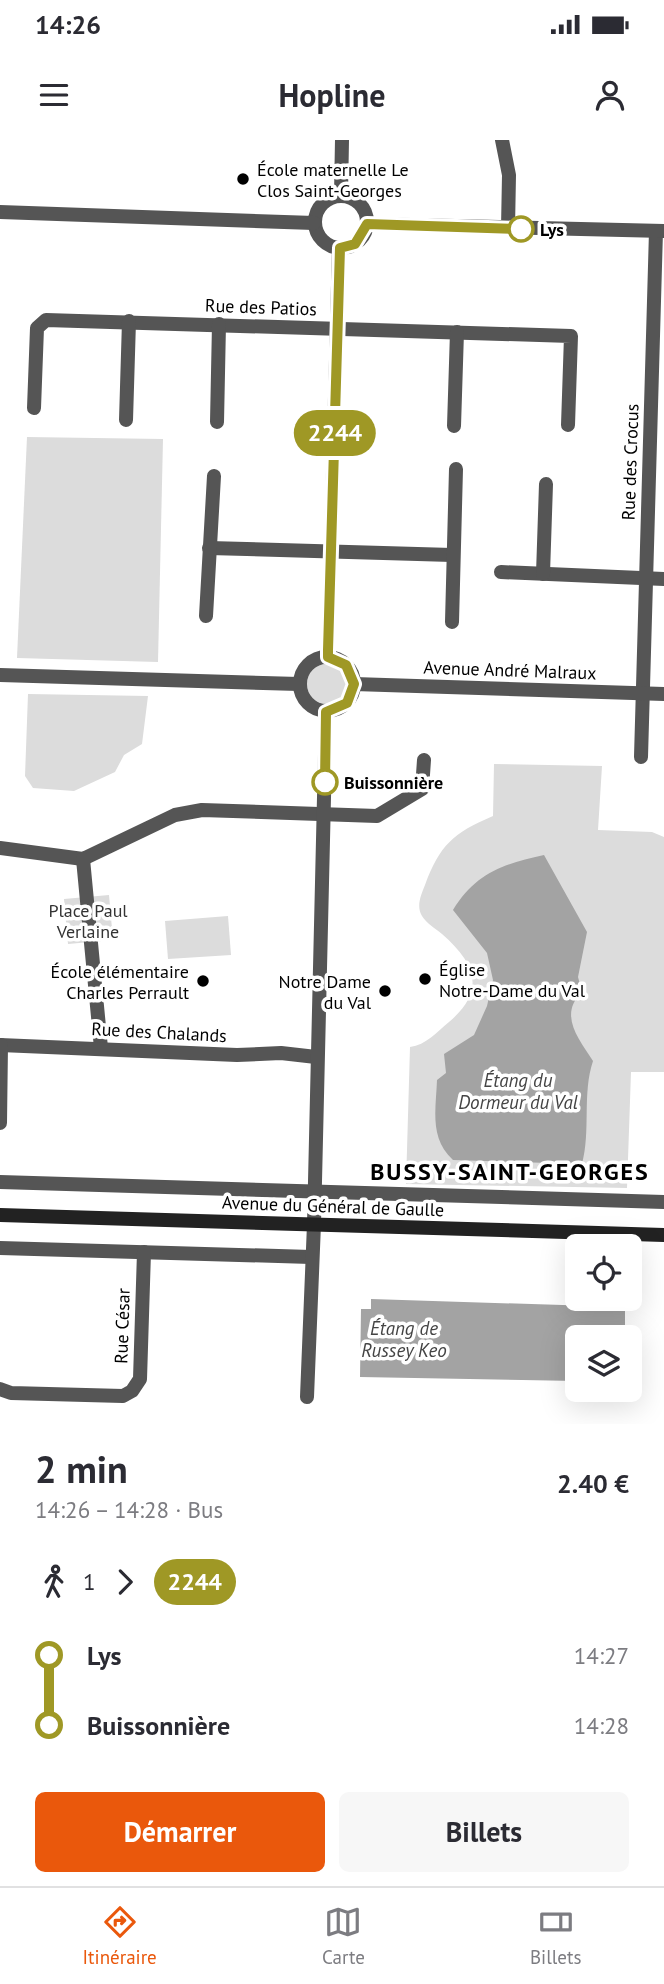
<!DOCTYPE html>
<html lang="fr">
<meta charset="utf-8">
<style>
:root{--surface:#fff;--page:#f7f7f7;--text:#2b2b33;--muted:#7c7c81;--line:#e1e1e2;--accent:#ea580c}
body{margin:0;font-family:"PT Sans",sans-serif;background:var(--page);color:var(--text);height:100vh;display:flex;flex-direction:column;font-size:26px;white-space:nowrap}
*{box-sizing:border-box;margin:0}
p{font-size:23px;color:var(--muted)}
.icon{flex:none;width:38px;height:38px;fill:none;stroke:currentColor;stroke-width:2;stroke-linecap:round;stroke-linejoin:round}
.map{position:relative;height:1284px;overflow:hidden}
.sheet{display:flex;flex-direction:column;background:var(--surface);flex:1}
.sheet>*{flex:none}
.badge{padding:0 14px;border-radius:23px;font-size:24px;line-height:46px}
.controls{position:absolute;left:565px;top:1094px;display:grid;gap:14px}
.controls a{display:grid;place-items:center;width:77px;height:77px;border-radius:10px;background:var(--surface);box-shadow:0 7px 28px #0002;font-size:35px}
.map>.badge{position:absolute;translate:-50% -50%;box-shadow:0 0 0 4px #fff}
.legs{display:flex;align-items:center;gap:10px;height:77px;padding:0 35px;font-size:23px}
.legs p{margin-inline-start:auto}
.summary{display:flex;align-items:center;justify-content:space-between;height:119px;padding:0 35px}
h1{font-size:38px;font-weight:700;line-height:52px}
.primary-button{display:flex;gap:14px;margin-top:auto;padding:14px 35px}
.primary-button a{flex:1;height:80px;border-radius:10px;background:var(--accent);color:#fff;font-size:28px;font-weight:700;line-height:80px;text-align:center}
.primary-button a+a{background:var(--page);color:var(--text)}
ul{padding:0 35px;list-style:none}
li{display:flex;align-items:center;gap:24px;height:70px;font-size:26px}
li i{display:grid;place-items:center;width:10px;height:100%;margin:0 9px;background:currentColor}
li i::after{content:'';width:18px;height:18px;margin:-9px;border:5px solid;border-radius:50%;background:var(--surface)}
li p{margin-inline-start:auto}
li:first-child i{background:linear-gradient(#0000 50%,currentColor 0)}
li:last-child i{background:linear-gradient(currentColor 50%,#0000 0)}
.status{display:flex;justify-content:space-between;align-items:center;height:49px;padding:0 35px;background:var(--surface);direction:ltr}
.status svg{height:19px;fill:currentColor}
header{display:flex;justify-content:space-between;align-items:center;height:91px;padding:0 35px;background:var(--surface);font-size:32px;font-weight:700}
.menu{display:flex;justify-content:space-around;align-items:center;height:98px;border-top:2px solid var(--line);background:var(--surface);font-size:19px;color:var(--muted)}
.menu a{display:grid;justify-items:center;gap:4px}
.menu .current{color:var(--accent)}
.map>svg:first-child{display:block}
.green{fill:#dcdcdc}
.water{fill:#a3a3a3}
.lines{fill:none;stroke-linecap:round;stroke-linejoin:round}
.minor{stroke:#555;stroke-width:14}
.tertiary{stroke:#555;stroke-width:14}
.secondary{stroke:#222;stroke-width:14}
.line-1-casing{stroke:#fff;stroke-width:16}
.line-1{stroke:#9f9825;stroke-width:10}
.poi-dot{fill:#000;stroke:#fff;stroke-width:2.5}
.stop-1-dot{fill:#fff;stroke:#9f9825;stroke-width:3.5}
.labels{text-anchor:middle;dominant-baseline:central;stroke-width:7;stroke-linejoin:round;paint-order:stroke}
.poi-label{font-size:18px;fill:#000;stroke:#fff;text-anchor:start}
.stop-label{font-size:18px;font-weight:bold;fill:#000;stroke:#fff;text-anchor:start}
.street-label{font-size:18px;fill:#000;stroke:#fff}
.park-label{font-size:18px;fill:#333;stroke:#fff}
.water-label{font-size:19px;font-style:italic;fill:#444;stroke:#fff}
.district-label{font-size:24px;font-weight:bold;letter-spacing:2px;fill:#000;stroke:#fff}
</style>
<div class="status"><b>14:26</b><svg viewBox="0 0 49 12"><path d="M0 12V9h3v3zM5 12V6h3v6zM10 12V3h3v9zM15 12V0h3v12zM26 1h20v11H26zM47 4h2v5h-2z"/></svg></div>
<header><svg class="icon" aria-label="menu" viewBox="0 0 24 24"><path d="M4 6h16M4 12h16M4 18h16"/></svg>Hopline<svg class="icon" aria-label="person" viewBox="0 0 24 24"><circle cx="12" cy="8" r="4"/><path d="M4 21q1-7 8-7t8 7"/></svg></header>
<div class="map">
<svg width="664" height="1284" viewBox="0 0 664 1284">
<rect width="100%" height="100%" fill="#fff"/>
<g class="green">
<path d="M27 297 163 299 158 522 17 518Z"/>
<circle cx="327" cy="544" r="20"/>
<path d="M28 554 148 556 142 604 124 615 115 632 74 651 33 648 25 636Z"/>
<path d="M494 624 602 626 598 690 652 692 664 697V932H631L627 1048 406 1044 410 907C426 905 437 892 449 882 487 850 475 823 442 794 436 789 426 783 422 776 416 766 421 755 425 745 440 705 453 693 493 676Z"/>
<path d="M109 755 113 800 68 804 64 759Z"/>
<path d="M228 776 231 815 168 819 165 781Z"/>
</g>
<g class="water">
<path d="M544 715 587 792 578 837 582 852C558 875 579 899 593 921 582 954 591 990 582 1024L453 1020C429 998 436 969 437 940L446 933 444 914 474 895 487 866 493 840 487 813 453 770C476 733 503 724 544 715Z"/>
<path d="M371 1159 625 1167V1197H578L577 1241 360 1237 361 1169H371Z"/>
</g>
<g class="lines">
<g class="minor">
<path d="M502 0 509 35 508 88"/>
<path d="M34 268 37 188 46 180 571 196 568 285"/>
<path d="M126 280 129 181"/>
<path d="M217 282 219 184"/>
<path d="M454 286 457 192"/>
<path d="M209 408 452 415"/>
<path d="M501 432 664 439"/>
<path d="M543 434 546 344"/>
<path d="M206 476 214 336"/>
<path d="M452 482 456 329"/>
<path d="M641 617 656 91"/>
<path d="M0 708 83 719 175 675 202 670 377 676 422 649 424 620"/>
<path d="M83 719 101 908"/>
<path d="M0 905 237 915 281 913 316 917"/>
<path d="M0 983 1 905"/>
<path d="M0 1042 664 1062"/>
<path d="M0 1108 311 1117"/>
<path d="M0 1249 11 1253 123 1256 132 1251 140 1239 144 1112"/>
<path d="M307 1257 314 1084"/>
</g>
<g class="tertiary">
<path d="M341 55 342 0"/>
<circle cx="341" cy="82" r="26"/>
<path d="M0 72 314 83"/>
<path d="M367 84 664 91"/>
<circle cx="327" cy="544" r="27"/>
<path d="M328 517 339 108"/>
<path d="M0 535 299 544"/>
<path d="M354 544 664 554"/>
<path d="M314 1084 326 572"/>
</g>
<path class="secondary" d="M0 1075 664 1095"/>
</g>
<g class="lines">
<defs>
<path id="line-1" d="M325 642 326 572 347 563 354 544 346 525 328 517V510L340 108 355 104 367 84 521 89"/>
</defs>
<use href="#line-1" class="line-1-casing"/>
<use href="#line-1" class="line-1"/>
</g>
<g class="poi-dot">
<circle cx="243" cy="39" r="7"/>
<circle cx="425" cy="839" r="7"/>
<circle cx="203" cy="841" r="7"/>
<circle cx="385" cy="851" r="7"/>
</g>
<g class="stop-1-dot">
<circle cx="521" cy="89" r="12"/>
<circle cx="325" cy="642" r="12"/>
</g>
<g class="labels">
<g class="poi-label">
<text x="257" y="29">École maternelle Le<tspan x="257" dy="21">Clos Saint-Georges</tspan></text>
<text x="439" y="829">Église<tspan x="439" dy="21">Notre-Dame du Val</tspan></text>
<text x="189" y="831" text-anchor="end">École élémentaire<tspan x="189" dy="21">Charles Perrault</tspan></text>
<text x="371" y="841" text-anchor="end">Notre Dame<tspan x="371" dy="21">du Val</tspan></text>
</g>
<g class="stop-label">
<text x="540" y="89">Lys</text>
<text x="344" y="642">Buissonnière</text>
</g>
<g class="street-label">
<text transform="translate(261 167) rotate(2)">Rue des Patios</text>
<text transform="translate(630 322) rotate(-88)">Rue des Crocus</text>
<text transform="translate(510 530) rotate(2)">Avenue André Malraux</text>
<text transform="translate(159 892) rotate(3)">Rue des Chalands</text>
<text transform="translate(333 1066) rotate(2)">Avenue du Général de Gaulle</text>
<text transform="translate(122 1186) rotate(-88)">Rue César</text>
</g>
<g class="park-label">
<text x="88" y="770">Place Paul<tspan x="88" dy="21">Verlaine</tspan></text>
</g>
<g class="water-label">
<text x="518" y="940">Étang du<tspan x="518" dy="22">Dormeur du Val</tspan></text>
<text x="404" y="1188">Étang de<tspan x="404" dy="22">Russey Keo</tspan></text>
</g>
<g class="district-label">
<text x="510" y="1031">BUSSY-SAINT-GEORGES</text>
</g>
</g>
</svg>
<div class="controls">
<a><svg class="icon" aria-label="locate" viewBox="0 0 24 24"><circle cx="12" cy="12" r="6"/><path d="M12 2v4M12 18v4M2 12h4M18 12h4"/></svg></a>
<a><svg class="icon" aria-label="layers" viewBox="0 0 24 24"><path d="M12 4l9 5-9 5-9-5zM3 14l9 5 9-5"/></svg></a>
</div>
<b class="badge" style="left:335px;top:293px;background:#9f9825;color:#fff">2244</b>
</div>
<section class="sheet">
<div class="summary"><div><h1>2 min</h1><p>14:26 – 14:28 · Bus</p></div><b>2.40 €</b></div>
<div class="legs"><svg class="icon" aria-label="walk" viewBox="0 0 24 24"><circle cx="13" cy="4" r="2"/><path d="M13 8l-2 6 4 7M11 14l-3 7M7 12l3-4h3l4 4"/></svg>1<svg class="icon" aria-label="forward" viewBox="0 0 24 24"><path d="M9 5l7 7-7 7"/></svg><b class="badge" style="background:#9f9825;color:#fff">2244</b></div>
<ul>
<li><i style="color:#9f9825"></i><b>Lys</b><p>14:27</p></li>
<li><i style="color:#9f9825"></i><b>Buissonnière</b><p>14:28</p></li>
</ul>
<div class="primary-button"><a>Démarrer</a><a>Billets</a></div>
</section>
<nav class="menu">
<a class="current"><svg class="icon" aria-label="directions" viewBox="0 0 24 24"><path d="M12 3l9 9-9 9-9-9zM9 14v-3h6M13 9l2 2-2 2"/></svg>Itinéraire</a>
<a><svg class="icon" aria-label="map" viewBox="0 0 24 24"><path d="M3 6l6-2 6 2 6-2v14l-6 2-6-2-6 2zM9 4v14M15 6v14"/></svg>Carte</a>
<a><svg class="icon" aria-label="tickets" viewBox="0 0 24 24"><path d="M3 7h18v10H3zM15 7v10"/></svg>Billets</a>
</nav>
